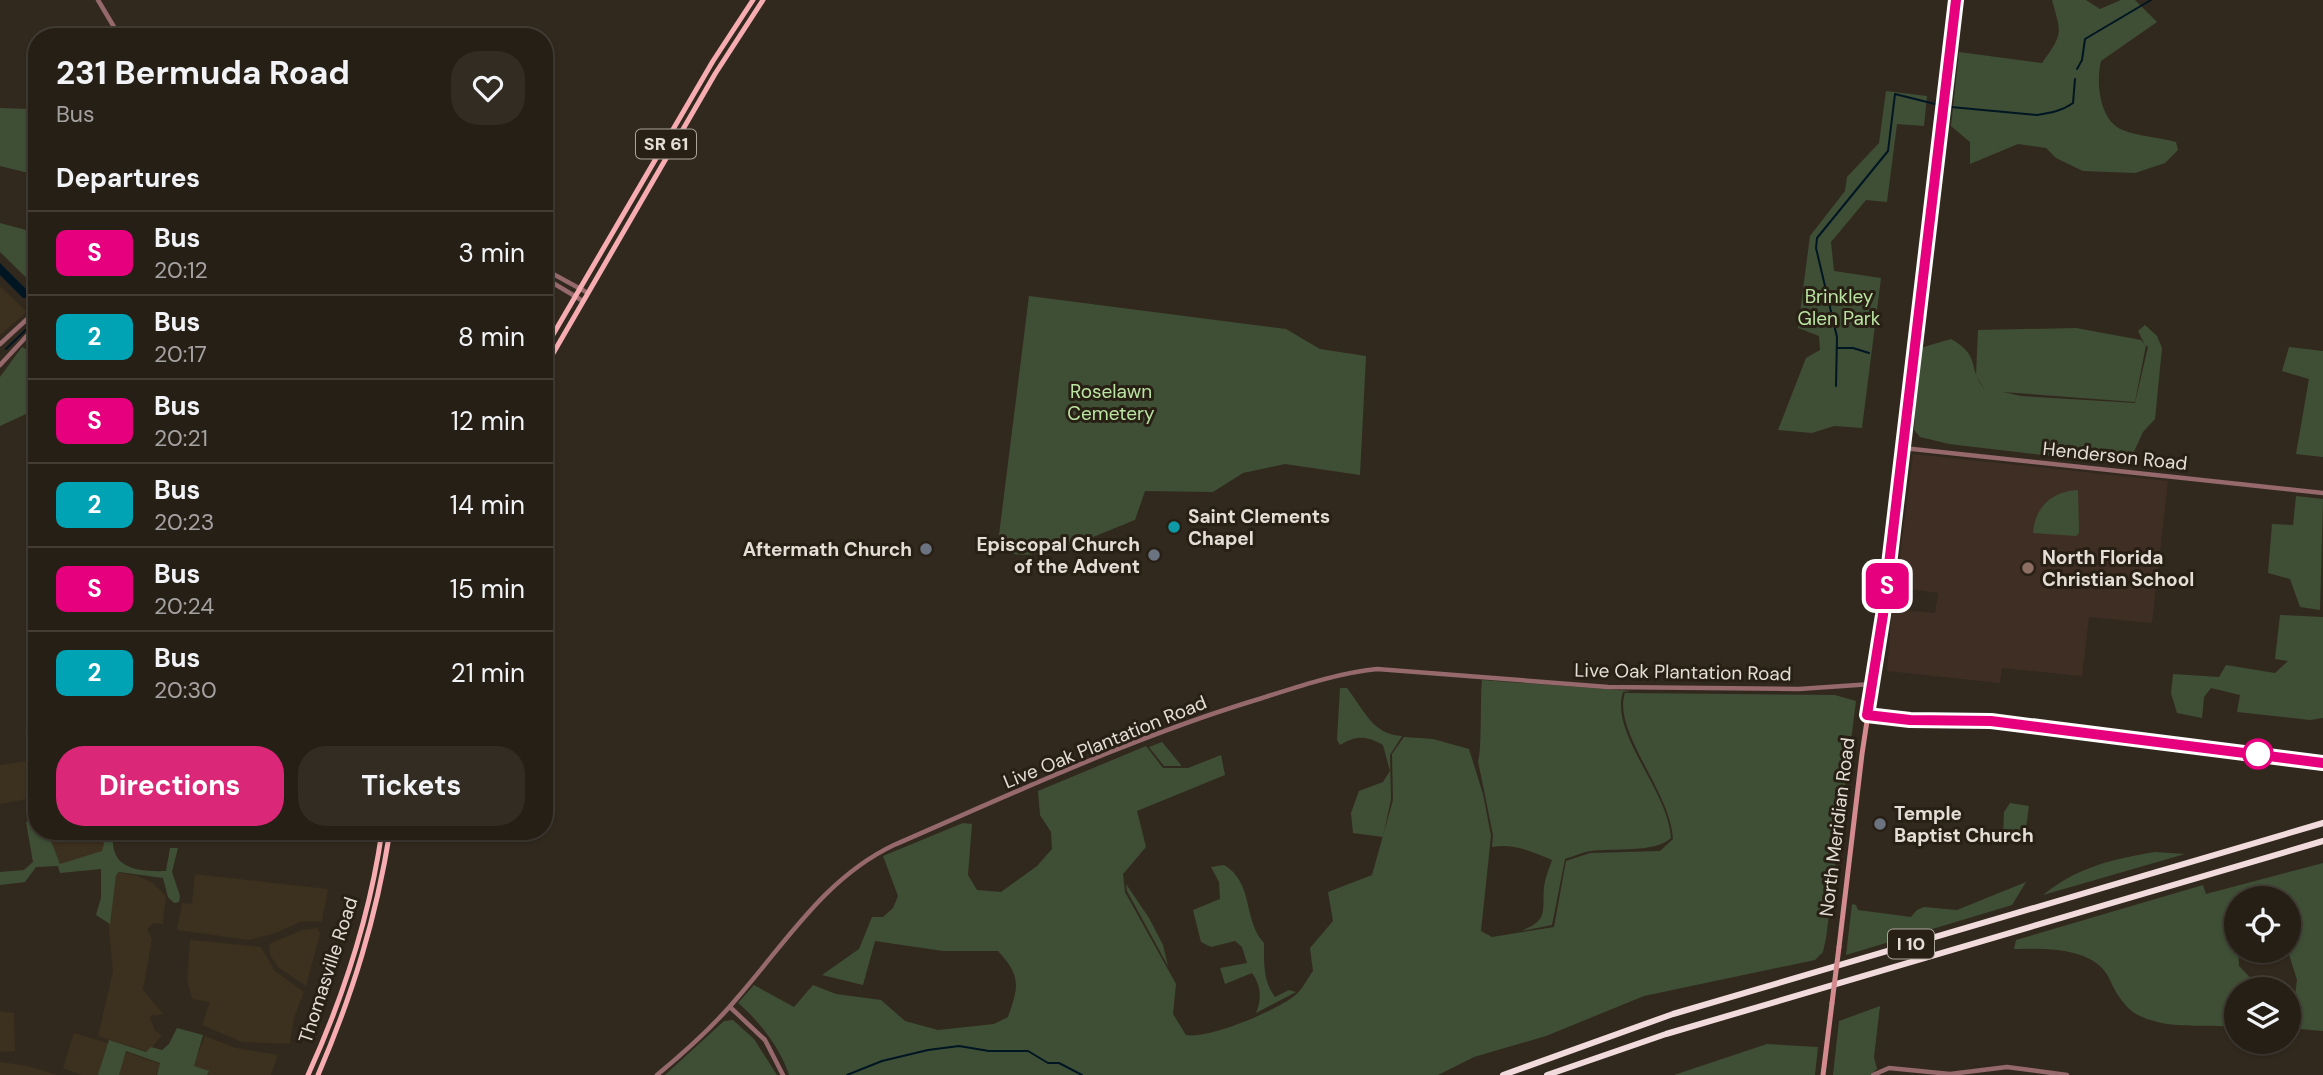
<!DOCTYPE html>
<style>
:root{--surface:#261f16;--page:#322c23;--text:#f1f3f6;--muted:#a4a2a1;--line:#423d35;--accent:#db2777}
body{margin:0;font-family:"DM Sans",sans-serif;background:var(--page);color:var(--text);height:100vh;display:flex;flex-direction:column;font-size:26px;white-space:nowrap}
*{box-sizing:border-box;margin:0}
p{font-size:23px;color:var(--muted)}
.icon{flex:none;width:38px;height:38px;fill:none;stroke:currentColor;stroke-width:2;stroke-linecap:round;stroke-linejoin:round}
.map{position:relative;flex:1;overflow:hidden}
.sheet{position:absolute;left:28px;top:28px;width:525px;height:812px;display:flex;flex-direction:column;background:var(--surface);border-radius:28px;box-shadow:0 2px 5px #0004,0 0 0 2px var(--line)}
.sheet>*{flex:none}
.badge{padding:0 14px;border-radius:10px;font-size:24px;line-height:46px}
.controls{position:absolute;left:2224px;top:886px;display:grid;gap:14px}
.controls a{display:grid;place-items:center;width:77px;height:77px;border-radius:50%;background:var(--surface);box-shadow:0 2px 5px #0004,0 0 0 2px var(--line);font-size:35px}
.map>.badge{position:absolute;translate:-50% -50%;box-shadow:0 0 0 4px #fff}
h2{padding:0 28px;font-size:26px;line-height:63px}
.round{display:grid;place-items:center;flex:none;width:74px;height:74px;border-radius:28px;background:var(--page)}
.headline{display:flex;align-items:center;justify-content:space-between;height:119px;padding:0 28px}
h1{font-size:33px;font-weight:700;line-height:52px}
.primary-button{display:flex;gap:14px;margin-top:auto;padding:14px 28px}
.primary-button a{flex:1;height:80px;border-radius:28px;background:var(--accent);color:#fff;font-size:28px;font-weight:700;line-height:80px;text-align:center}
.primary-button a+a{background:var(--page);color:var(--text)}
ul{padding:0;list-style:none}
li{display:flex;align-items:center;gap:21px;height:84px;padding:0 28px;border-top:2px solid var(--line)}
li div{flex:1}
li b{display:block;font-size:26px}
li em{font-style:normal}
li .badge{min-width:77px;font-weight:700;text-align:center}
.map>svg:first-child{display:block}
.built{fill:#3c301e}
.education{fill:#3f2e24}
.green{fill:#3f4f36;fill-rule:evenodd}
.water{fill:#001622}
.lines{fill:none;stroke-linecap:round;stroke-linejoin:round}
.stream{stroke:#001622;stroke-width:2}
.tertiary{stroke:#96696c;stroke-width:4.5}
.secondary{stroke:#d38b90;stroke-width:5}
.primary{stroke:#f7acb1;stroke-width:5}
.motorway{stroke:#f2dbdc;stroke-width:6}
.secondary-bridge{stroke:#d38b90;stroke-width:5}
.line-casing{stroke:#fff;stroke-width:16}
.line{stroke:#e6007e;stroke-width:10}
.culture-dot{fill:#0f9aa8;stroke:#282014;stroke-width:2.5}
.worship-dot{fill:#6b7280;stroke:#282014;stroke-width:2.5}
.education-dot{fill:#8d6e63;stroke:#282014;stroke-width:2.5}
.stop-dot{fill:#fff;stroke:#e6007e;stroke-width:3.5}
.labels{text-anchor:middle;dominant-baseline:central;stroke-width:6;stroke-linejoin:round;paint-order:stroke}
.shield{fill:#282014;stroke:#aca59c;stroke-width:2}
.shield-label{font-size:18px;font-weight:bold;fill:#e4ded7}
.park-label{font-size:19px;fill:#bae4a2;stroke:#282014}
.street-label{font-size:19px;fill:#e4ded7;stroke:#282014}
.poi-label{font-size:19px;font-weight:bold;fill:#e4ded7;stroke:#282014;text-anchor:start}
</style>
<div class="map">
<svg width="2323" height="1075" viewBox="0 0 2323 1075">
<rect width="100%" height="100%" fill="#32291e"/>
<g class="built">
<path d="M0 286 27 312 0 335Z"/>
<path d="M37 725V797L0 804V765L27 761 25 726Z"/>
<path d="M45 831H101L108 853 58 865Z"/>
<path d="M115 872 138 876 153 883 166 896 163 924 153 923 147 929 152 939 143 990 163 1014 152 1015 150 1018 155 1031 162 1035 148 1052 98 1036 113 971 108 921Z"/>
<path d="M195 874 328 889 322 921 300 922 276 933 249 940 177 930 182 903 192 904Z"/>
<path d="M318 928 320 934 306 986 278 967 270 955 269 944 302 930Z"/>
<path d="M190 940 261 947 275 971 304 992 294 1018 290 1044 242 1042 202 1025 210 1002 192 999 187 979Z"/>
<path d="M0 1011 14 1013 15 1051 0 1052Z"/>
<path d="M74 1033 110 1044 99 1075H81L63 1068Z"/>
<path d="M205 1036 236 1048 278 1055 271 1075H209L192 1068Z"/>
<path d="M126 1052 160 1064 156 1075H118Z"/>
<path d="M0 1062 28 1066 57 1075H0Z"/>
</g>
<path class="education" d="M1913 454 2168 481 2152 623 2089 617 2082 676 2002 668 2000 683 1887 671 1892 609 1935 613 1938 593 1896 587Z"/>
<g class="green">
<path d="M2052 0H2086L2100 9 2121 0H2135L2157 22 2101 61C2096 81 2099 114 2117 127 2128 135 2162 138 2176 142L2178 150 2165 163 2135 173 2083 171 2056 158 2046 148 2018 144 1970 164V142L1951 126 1959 52 2042 63C2064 33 2061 33 2052 0Z"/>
<path d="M1886 91 1927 96 1924 126 1897 124 1887 202 1866 200 1831 242 1834 271 1881 278 1862 428 1834 426 1812 433 1778 430 1806 358 1820 350 1819 336 1798 328 1810 236 1845 191 1847 177 1879 143Z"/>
<path d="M0 108 29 109 37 119V175L0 166Z"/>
<path d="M0 223 26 230 37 239V288L0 252Z"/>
<path d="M1029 296 1286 329 1320 349 1366 356 1360 475 1285 464 1243 473 1213 492 1145 491 1135 520C1108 530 1014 576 998 543Z"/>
<path d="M2145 325 2157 336 2162 348 2155 419 2143 432 2128 465 1949 444 1920 437 1914 430 1920 348 1951 339C1981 356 1967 366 1984 389L1976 375 1978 330 2076 328 2141 340 2145 345 2138 331ZM2146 345 2148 347 2135 403 2021 396 2003 392 2135 402Z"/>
<path d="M22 347 37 355V409L0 426V377Z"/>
<path d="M2289 347 2323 351V457L2296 454 2309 379 2282 371Z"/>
<path d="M2078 490 2079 533 2076 536 2033 533C2035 507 2052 491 2078 490Z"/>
<path d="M2296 496 2323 499 2320 610 2300 607 2290 579 2268 573 2272 524 2293 525Z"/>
<path d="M2280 615 2323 617V718L2310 720 2237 712 2240 695 2211 688 2204 697 2202 718 2177 713 2171 693 2173 674 2219 677 2226 665 2275 673 2288 661 2275 659Z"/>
<path d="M1482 680 1631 691 1623 692C1609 732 1669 792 1671 838 1656 853 1612 848 1591 851 1583 852 1574 856 1565 859L1552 925 1521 931C1549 920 1542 912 1544 887 1545 878 1549 869 1552 860 1532 852 1514 843 1492 847L1493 835 1478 761C1482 753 1480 697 1482 680Z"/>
<path d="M1340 688H1347C1364 710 1373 735 1402 736L1390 755 1391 799 1383 837 1353 833 1351 813 1359 791 1383 782 1390 771 1383 745C1366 736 1357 735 1340 745L1337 740Z"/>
<path d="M1625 693 1835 695 1856 701 1826 938 1823 952 1815 960 1644 996 1546 1036 1474 1057 1438 1075H789C779 1044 754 1016 738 1003L754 985 794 1007 813 985 836 994 881 1000 905 1021 938 1030 994 1024 1008 1017C1019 986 1021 976 998 951H943L875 941 863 985 822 975 859 949 872 917H883L893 908 898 896 883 856 963 823 972 824 968 875 977 890 1001 892 1037 866 1052 849 1051 832 1040 815 1038 791 1146 746 1163 768H1188L1221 755 1225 775 1137 811 1146 847 1123 874 1125 892 1176 984 1173 1014 1186 1035C1209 1039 1273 1012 1293 997 1301 992 1307 979 1313 971L1310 948 1333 921 1328 892 1372 875 1393 800 1392 754 1404 737 1433 739 1469 749 1483 794 1491 836 1481 931 1492 937 1554 927 1566 861 1590 853 1660 851 1673 839C1671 792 1612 731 1625 693Z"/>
<path d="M1162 742 1181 765V766H1164L1149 747Z"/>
<path d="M2010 803 2029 806 2024 842 2003 840 2004 812Z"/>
<path d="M37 818V831H47L60 864 102 851 104 844 100 831H114C107 868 136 872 166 871L170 848H178L172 872 180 896 179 902 174 903 168 897 163 878 119 872 116 875 110 924 96 915 101 898V869L60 873 58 866 36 867 25 882 0 885V872L24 870 33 862 26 822Z"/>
<path d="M2155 852 2185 854 2043 895C2077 867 2113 859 2155 852Z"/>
<path d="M2323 863V1031L2289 1028V995H2295L2297 980 2288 951 2289 898H2236L2239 966 2261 989H2236V1027C2204 1024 2170 1030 2140 1016 2126 1010 2115 992 2110 980 2096 947 2046 948 2014 949L2016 940 2203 885 2206 894Z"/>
<path d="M1224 865C1254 882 1243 921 1264 943 1264 963 1263 981 1275 997L1289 990 1296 992 1256 1013C1262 999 1261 985 1252 973L1225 984 1220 968 1247 963 1242 947 1235 941 1211 947 1201 942 1193 910 1220 899 1219 882 1211 867Z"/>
<path d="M2026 882 2012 905 1846 955 1852 904 1856 905 1858 910 1911 917 1917 910 1924 907 1957 910Z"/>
<path d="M1126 884 1149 918 1163 945 1168 966 1127 891Z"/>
<path d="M1880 1006 1874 1057 1877 1069 1870 1075H1833L1839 1021Z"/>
<path d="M733 1020 754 1039 777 1075H665L724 1021Z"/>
<path d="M177 1028 203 1035 194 1066 209 1071 207 1075H157L160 1063 126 1051 119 1075H98L109 1040 146 1052 151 1047 162 1050 169 1044Z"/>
<path d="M1767 1044 1818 1047 1815 1075H1674Z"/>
</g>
<path class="water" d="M0 263 30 293 29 298H23L0 275Z"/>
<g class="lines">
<g class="stream">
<path d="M2077 69 2082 60 2085 39 2151 0"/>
<path d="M1951 107 2037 115C2050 113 2062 111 2073 103L2075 79"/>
<path d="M1837 348H1853L1869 353"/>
<path d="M6 349 37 319"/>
<path d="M1836 386 1837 337 1816 248 1817 238 1888 151 1895 94 1935 104"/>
<path d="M847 1075 882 1061 928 1050 959 1046 989 1051H1028L1048 1063H1059L1082 1075"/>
</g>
<g class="tertiary">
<path d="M98 0 120 37"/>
<path d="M544 269 588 293"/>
<path d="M544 274 553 283 583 301"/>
<path d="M0 344 37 310"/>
<path d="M0 365 37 325"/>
<path d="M1903 448 2323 493"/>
<path d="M730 1007 765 1040 783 1075"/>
<path d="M657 1075C686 1051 714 1026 738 997 786 942 826 877 894 845 1014 793 1133 737 1259 699 1297 687 1337 673 1377 669L1608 687 1799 689 1872 684"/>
<path d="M1873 1075 1889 1068 1950 1074 2007 1067 2067 1075"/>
</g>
<g class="secondary">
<path d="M1839 947 1862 754 1883 615 1956 0"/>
<path d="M1823 1075 1832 1003"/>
</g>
<g class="primary">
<path d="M544 350 713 61 753 0"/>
<path d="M544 369 715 74 763 0"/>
<path d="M308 1075C343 998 370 915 382 831"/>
<path d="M318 1075C353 993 376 919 390 831"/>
</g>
<g class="motorway">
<path d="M1503 1075 1673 1014 2323 823"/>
<path d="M1547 1075 1666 1034 2323 841"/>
</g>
<path class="secondary-bridge" d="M1832 1003 1839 947"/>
</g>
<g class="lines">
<defs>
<path id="line" d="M1956 0 1883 615 1867 715 1910 720 1991 721 2323 763"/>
</defs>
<use href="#line" class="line-casing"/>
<use href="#line" class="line"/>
</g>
<circle class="culture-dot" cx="1174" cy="527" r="7"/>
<g class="worship-dot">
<circle cx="926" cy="549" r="7"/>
<circle cx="1154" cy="555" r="7"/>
<circle cx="1880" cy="824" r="7"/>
</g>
<circle class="education-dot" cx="2028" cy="568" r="7"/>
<circle class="stop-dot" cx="2258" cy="754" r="14"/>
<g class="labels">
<g class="shield">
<rect x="636" y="129.5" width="60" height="29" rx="5"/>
<rect x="1888" y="929.5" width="46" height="29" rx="5"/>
</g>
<g class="shield-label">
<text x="666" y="144">SR 61</text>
<text x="1911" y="944">I 10</text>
</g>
<g class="park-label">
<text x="1839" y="296">Brinkley<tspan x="1839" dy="22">Glen Park</tspan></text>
<text x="1111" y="391">Roselawn<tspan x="1111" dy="22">Cemetery</tspan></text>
</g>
<g class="street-label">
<text transform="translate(2115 456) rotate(6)">Henderson Road</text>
<text transform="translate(1683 672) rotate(1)">Live Oak Plantation Road</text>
<text transform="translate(1105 742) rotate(-22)">Live Oak Plantation Road</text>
<text transform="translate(1837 827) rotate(-83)">North Meridian Road</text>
<text transform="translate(328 970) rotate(-72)">Thomasville Road</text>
</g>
<g class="poi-label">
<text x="1188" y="516">Saint Clements<tspan x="1188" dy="22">Chapel</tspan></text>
<text x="1140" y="544" text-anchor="end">Episcopal Church<tspan x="1140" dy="22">of the Advent</tspan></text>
<text x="912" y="549" text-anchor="end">Aftermath Church</text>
<text x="2042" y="557">North Florida<tspan x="2042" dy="22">Christian School</tspan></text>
<text x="1894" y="813">Temple<tspan x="1894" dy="22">Baptist Church</tspan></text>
</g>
</g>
</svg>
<div class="controls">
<a><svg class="icon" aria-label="locate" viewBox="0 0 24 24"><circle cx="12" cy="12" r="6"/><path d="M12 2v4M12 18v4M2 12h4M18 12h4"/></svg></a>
<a><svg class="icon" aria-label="layers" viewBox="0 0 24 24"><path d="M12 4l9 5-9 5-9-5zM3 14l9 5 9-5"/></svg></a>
</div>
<b class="badge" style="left:1887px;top:586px;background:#e6007e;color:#fff">S</b>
<section class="sheet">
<div class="headline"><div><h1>231 Bermuda Road</h1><p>Bus</p></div><a class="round"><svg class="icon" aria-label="heart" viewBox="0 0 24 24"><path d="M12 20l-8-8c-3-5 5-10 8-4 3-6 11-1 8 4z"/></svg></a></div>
<h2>Departures</h2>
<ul>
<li><span class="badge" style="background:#e6007e;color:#fff">S</span><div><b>Bus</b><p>20:12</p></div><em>3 min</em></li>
<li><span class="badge" style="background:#00a3b4;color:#fff">2</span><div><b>Bus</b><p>20:17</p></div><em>8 min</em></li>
<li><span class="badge" style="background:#e6007e;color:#fff">S</span><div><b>Bus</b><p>20:21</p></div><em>12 min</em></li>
<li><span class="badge" style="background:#00a3b4;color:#fff">2</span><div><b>Bus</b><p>20:23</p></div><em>14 min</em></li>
<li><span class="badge" style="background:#e6007e;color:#fff">S</span><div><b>Bus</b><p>20:24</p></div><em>15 min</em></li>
<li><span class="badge" style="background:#00a3b4;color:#fff">2</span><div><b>Bus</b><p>20:30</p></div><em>21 min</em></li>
</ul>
<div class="primary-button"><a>Directions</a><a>Tickets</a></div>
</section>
</div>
